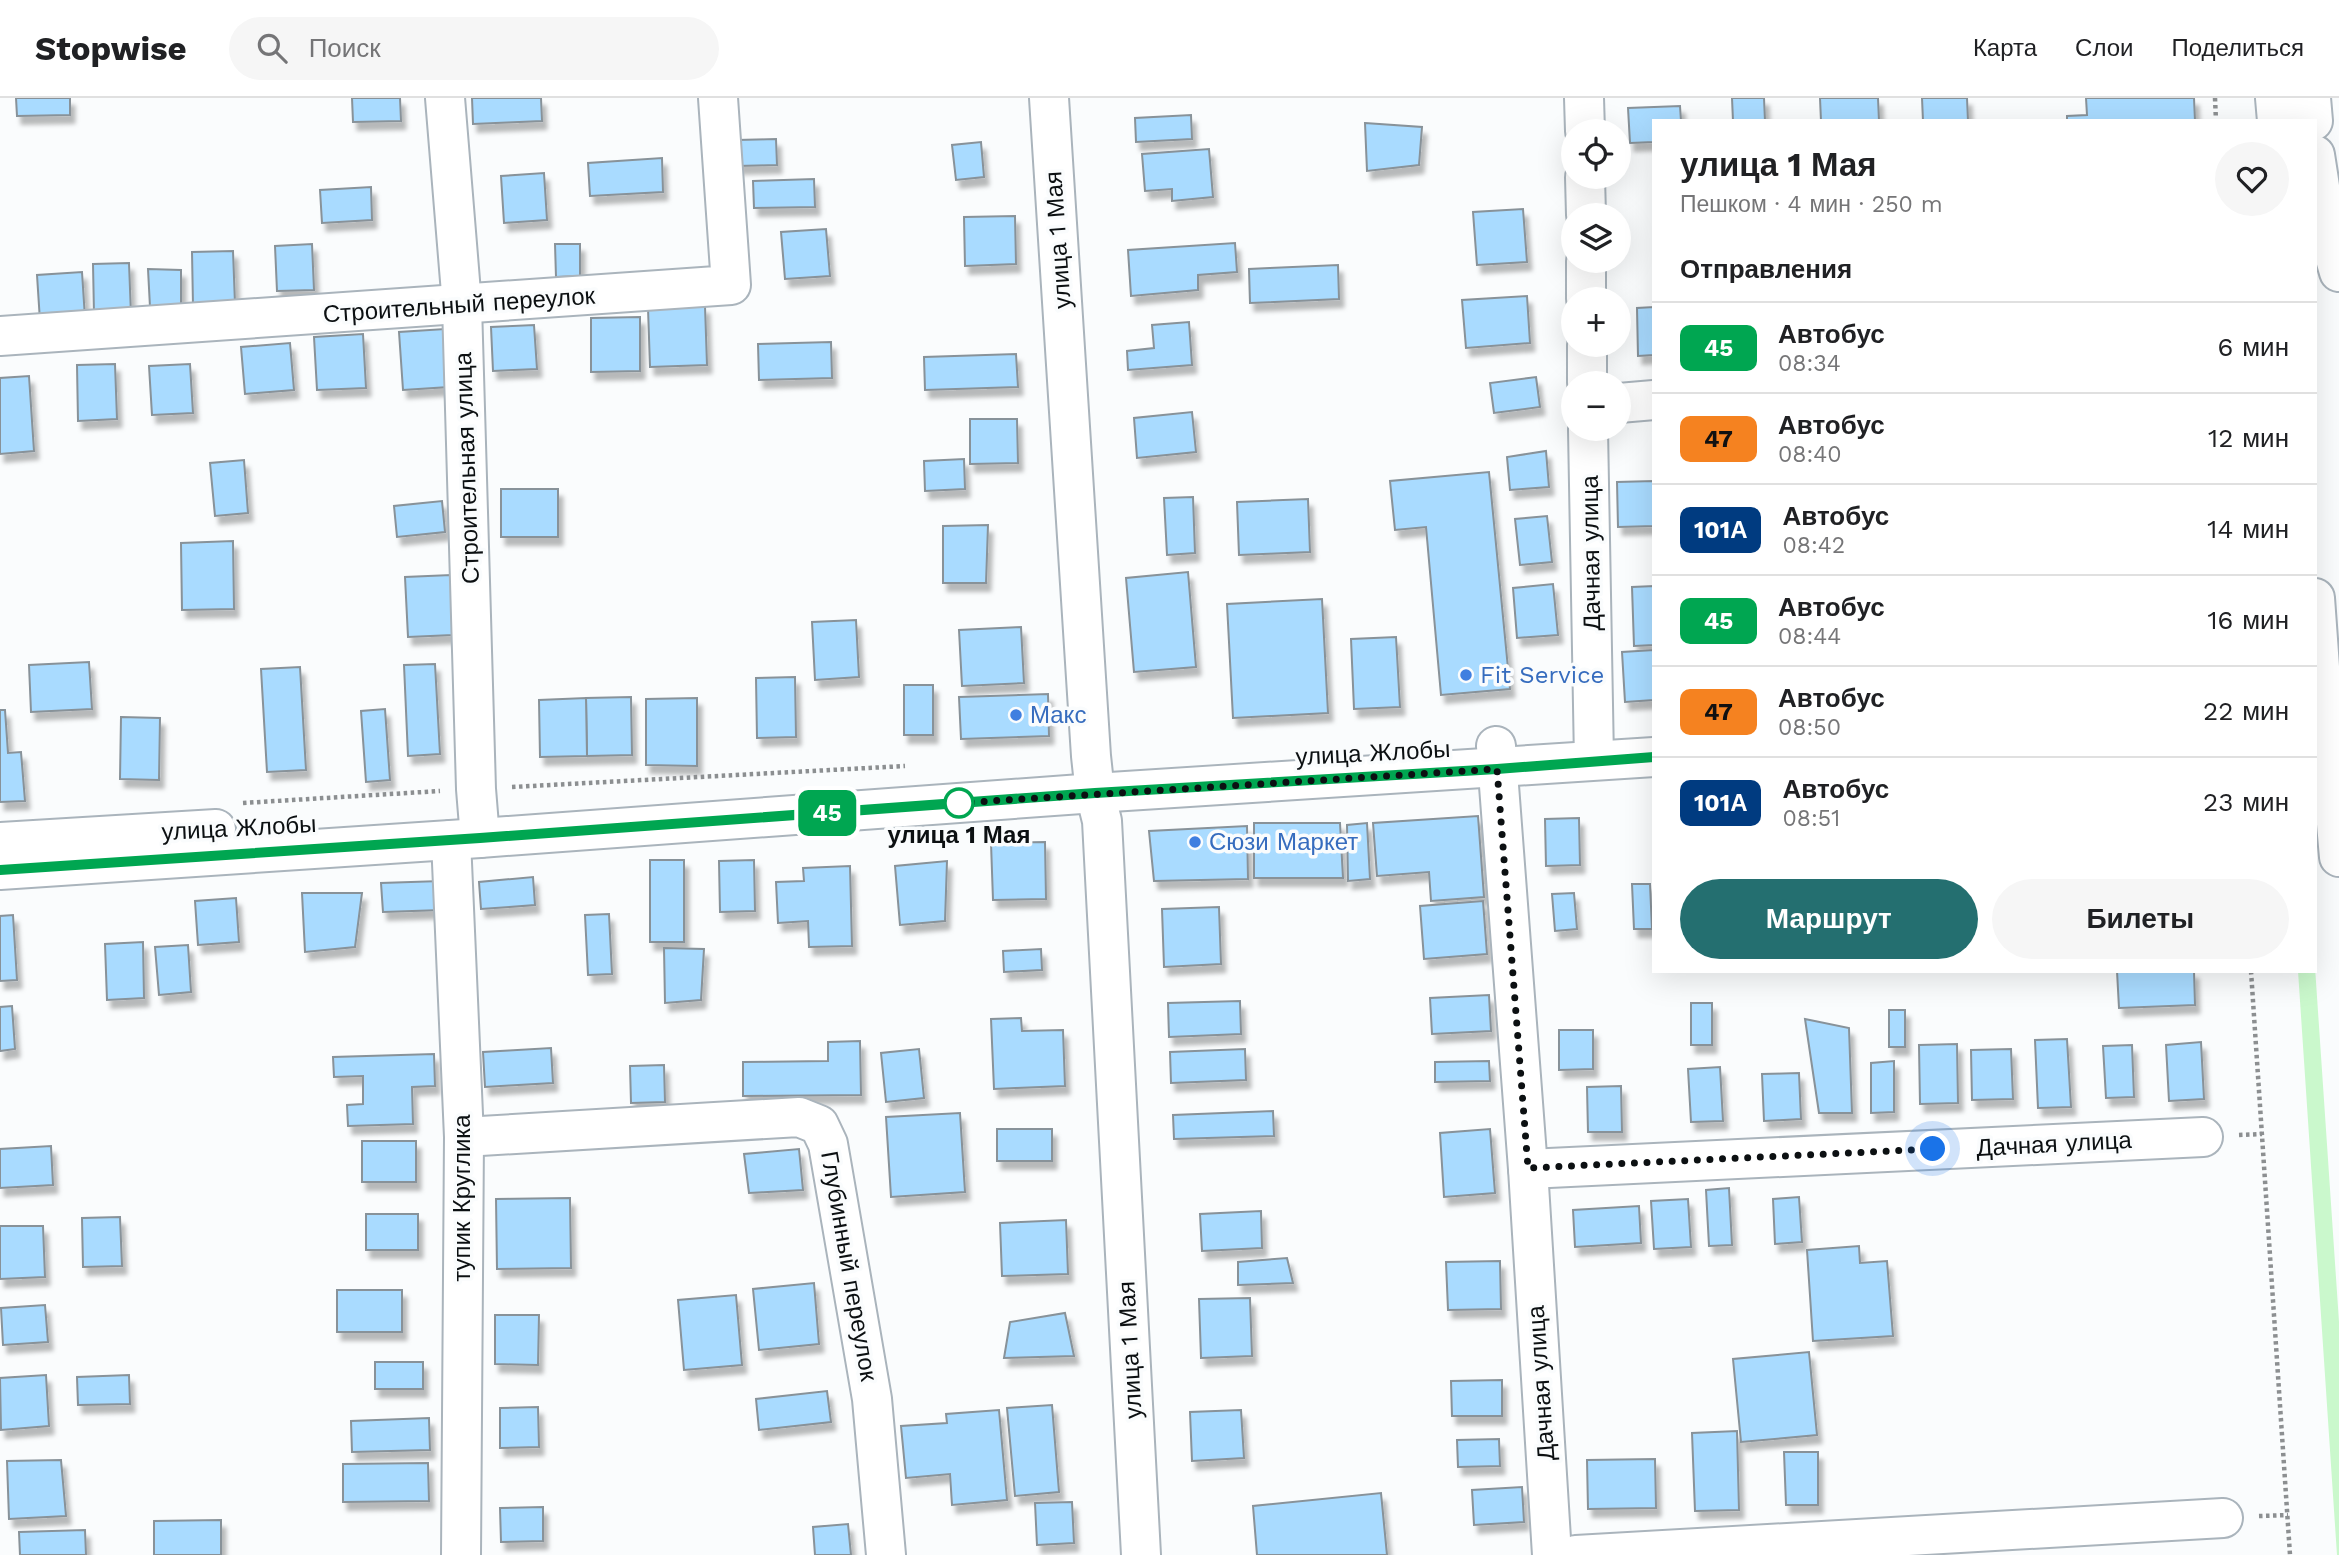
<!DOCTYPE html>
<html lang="ru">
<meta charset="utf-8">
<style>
:root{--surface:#fff;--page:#f6f6f6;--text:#202124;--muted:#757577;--line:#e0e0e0;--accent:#246f70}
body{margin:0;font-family:"Work Sans",sans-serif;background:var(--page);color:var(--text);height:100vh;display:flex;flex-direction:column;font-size:26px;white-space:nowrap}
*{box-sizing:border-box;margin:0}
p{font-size:23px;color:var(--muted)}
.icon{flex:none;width:38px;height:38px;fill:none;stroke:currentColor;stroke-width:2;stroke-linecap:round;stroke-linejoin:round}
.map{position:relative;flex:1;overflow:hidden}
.drawer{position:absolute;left:1652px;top:21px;width:665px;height:854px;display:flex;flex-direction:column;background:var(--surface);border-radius:0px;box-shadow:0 7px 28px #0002}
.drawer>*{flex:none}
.badge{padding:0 14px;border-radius:10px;font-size:24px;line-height:46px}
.fabs{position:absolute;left:1561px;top:21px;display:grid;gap:14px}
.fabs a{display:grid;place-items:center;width:70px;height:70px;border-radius:50%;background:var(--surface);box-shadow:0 7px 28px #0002;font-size:35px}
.you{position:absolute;width:35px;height:35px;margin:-18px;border:5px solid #fff;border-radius:50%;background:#1a73e8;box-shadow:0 0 0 10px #1a73e833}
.map>.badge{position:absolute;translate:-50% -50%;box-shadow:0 0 0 4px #fff}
h2{padding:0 28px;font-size:26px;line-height:63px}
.round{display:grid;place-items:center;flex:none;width:74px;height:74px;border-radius:37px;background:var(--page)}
.overview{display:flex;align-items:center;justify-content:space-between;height:119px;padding:0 28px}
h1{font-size:33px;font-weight:700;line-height:52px}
.button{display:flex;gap:14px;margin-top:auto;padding:14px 28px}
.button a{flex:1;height:80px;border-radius:42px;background:var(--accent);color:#fff;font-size:28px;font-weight:700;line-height:80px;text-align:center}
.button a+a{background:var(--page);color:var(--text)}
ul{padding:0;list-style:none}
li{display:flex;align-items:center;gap:21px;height:91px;padding:0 28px;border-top:2px solid var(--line)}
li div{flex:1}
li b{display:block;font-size:26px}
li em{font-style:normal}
li .badge{min-width:77px;font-weight:700;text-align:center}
header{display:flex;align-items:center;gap:42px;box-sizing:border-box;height:98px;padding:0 35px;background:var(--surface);border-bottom:2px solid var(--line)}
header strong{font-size:33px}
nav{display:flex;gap:38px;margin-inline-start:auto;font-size:24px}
.search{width:490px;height:63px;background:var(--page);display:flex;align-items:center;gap:18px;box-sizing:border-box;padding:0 24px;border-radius:38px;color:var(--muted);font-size:26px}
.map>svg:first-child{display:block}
.green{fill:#caf8cc}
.building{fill:#a9dbff;stroke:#889299;stroke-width:2;filter:url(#shadow)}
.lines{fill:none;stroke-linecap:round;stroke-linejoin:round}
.street-casing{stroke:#aab4bc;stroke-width:42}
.secondary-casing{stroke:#aab4bc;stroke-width:42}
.path{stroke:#8c8f91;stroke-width:4.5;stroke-dasharray:3.5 3.5;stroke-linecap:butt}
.street{stroke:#fff;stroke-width:38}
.secondary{stroke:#fff;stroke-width:38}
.line-casing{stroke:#fff;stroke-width:16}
.line{stroke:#00a651;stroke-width:10}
.walk{stroke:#0c1012;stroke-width:7;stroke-dasharray:0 12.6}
.shop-dot{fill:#3f7fe0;stroke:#fafcfd;stroke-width:2.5}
.stop-dot{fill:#fff;stroke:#00a651;stroke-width:3.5}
.labels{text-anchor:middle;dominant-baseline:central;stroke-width:7;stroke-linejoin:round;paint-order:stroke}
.street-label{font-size:24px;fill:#0c1012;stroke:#fafcfd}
.shop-label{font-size:24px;fill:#366cbe;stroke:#fafcfd;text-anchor:start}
.stop-label{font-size:24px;font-weight:bold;fill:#0c1012;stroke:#fafcfd}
</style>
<header>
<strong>Stopwise</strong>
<div class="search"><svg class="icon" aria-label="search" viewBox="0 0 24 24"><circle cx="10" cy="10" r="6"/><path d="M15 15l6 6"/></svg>Поиск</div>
<nav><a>Карта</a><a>Слои</a><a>Поделиться</a></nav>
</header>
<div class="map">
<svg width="2339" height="1457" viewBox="0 0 2339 1457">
<defs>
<filter id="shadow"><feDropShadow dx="4.5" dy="8" stdDeviation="2" flood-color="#0004"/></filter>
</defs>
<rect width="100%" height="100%" fill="#fafcfd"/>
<path class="green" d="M2315 869 2339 1224V1457H2337L2298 873H2315Z"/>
<g class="building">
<path d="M16 0H70V17L17 18Z"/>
<path d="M352 0H400L401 23 353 24Z"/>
<path d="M472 0H541L542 23 473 26Z"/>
<path d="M1732 0H1764L1765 23H1733Z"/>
<path d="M1820 0H1878L1879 23H1821Z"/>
<path d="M1922 0H1967L1968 23H1923Z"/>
<path d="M2086 0H2194L2195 23H2067V18L2087 17Z"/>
<path d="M1680 8 1681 23H1654V44L1630 45 1628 10Z"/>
<path d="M1191 17 1192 41 1136 44 1135 20Z"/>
<path d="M1365 25 1422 29 1419 67 1367 73Z"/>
<path d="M776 41 777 67 737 68V42Z"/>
<path d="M981 44 984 79 956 82 952 47Z"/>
<path d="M1209 51 1213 99 1172 103V91L1145 93 1142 56Z"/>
<path d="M662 60 663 94 590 98 588 65Z"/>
<path d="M544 75 547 122 504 125 501 78Z"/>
<path d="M814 81 815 109 754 110 753 83Z"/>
<path d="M371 89 372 122 322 125 320 92Z"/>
<path d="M1523 111 1527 164 1477 167 1473 114Z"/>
<path d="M1015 118 1016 166 965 168 964 119Z"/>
<path d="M826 131 830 178 785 181 781 134Z"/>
<path d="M1235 145 1237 174 1198 177V192L1131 198 1128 152Z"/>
<path d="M312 146 314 192 277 193 275 148Z"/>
<path d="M555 146H580V178L556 179Z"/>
<path d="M233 153 235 206 193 208 192 154Z"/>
<path d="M129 165 131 217H94L93 166Z"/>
<path d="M1338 167 1339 201 1250 205 1249 171Z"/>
<path d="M148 171 181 172V209H150Z"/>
<path d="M82 174 85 220 40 223 37 177Z"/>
<path d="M1527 198 1530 245 1466 250 1462 202Z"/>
<path d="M705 208 707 267 650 269 648 210Z"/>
<path d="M1654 209V257L1638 258 1637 210Z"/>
<path d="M640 219V273L591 274V220Z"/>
<path d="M1189 224 1192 267 1128 272 1127 253 1154 250 1152 227Z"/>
<path d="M534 227 537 271 493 273 491 229Z"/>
<path d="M445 231 449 289 403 292 399 234Z"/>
<path d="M363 236 366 290 317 292 314 239Z"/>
<path d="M831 244 832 280 759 282 758 246Z"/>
<path d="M290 245 294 292 245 296 241 249Z"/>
<path d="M1016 256 1018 289 925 292 924 259Z"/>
<path d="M115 266 117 321 78 323 77 267Z"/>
<path d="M190 266 193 315 152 317 149 268Z"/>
<path d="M29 278 34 353 0 356V280Z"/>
<path d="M1536 279 1540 309 1494 315 1490 285Z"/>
<path d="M1192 314 1196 354 1137 360 1134 320Z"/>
<path d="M970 321H1017L1018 365 970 366Z"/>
<path d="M1546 353 1549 389 1510 392 1507 359Z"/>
<path d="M964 361 965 391 925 393 924 363Z"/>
<path d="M244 362 248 415 215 418 210 365Z"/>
<path d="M1489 374 1510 591 1441 597 1426 429 1395 432 1390 383Z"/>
<path d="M1654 383V428L1618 429 1617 384Z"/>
<rect x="501" y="391" width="57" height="48"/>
<path d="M1193 399 1195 455 1167 457 1164 400Z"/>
<path d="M1308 401 1310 454 1239 457 1237 404Z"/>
<path d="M442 403 445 434 397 439 394 408Z"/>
<path d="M1547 418 1552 464 1520 467 1515 421Z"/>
<path d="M988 427 986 485H943V428Z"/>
<path d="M233 443 234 511 182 512 181 445Z"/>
<path d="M1188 474 1196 569 1134 574 1126 480Z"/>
<path d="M451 477 453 537 408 539 405 479Z"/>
<path d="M1553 486 1558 537 1517 540 1513 490Z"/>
<path d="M1654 488V547L1634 548 1632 489Z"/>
<path d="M1322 501 1328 615 1233 620 1227 506Z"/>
<path d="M856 522 859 579 815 582 812 524Z"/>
<path d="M1021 529 1024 585 962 588 959 532Z"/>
<path d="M1396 539 1400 609 1354 611 1351 541Z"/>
<path d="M1654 552V602L1625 604 1622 554Z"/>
<path d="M89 564 92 611 31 614 29 567Z"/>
<path d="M435 566 440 656 408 658 404 567Z"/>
<path d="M300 569 306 672 267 674 261 571Z"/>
<path d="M795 579 796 639 757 640 756 580Z"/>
<rect x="904" y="587" width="29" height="50"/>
<path d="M1048 596 1049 638 961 641 959 599Z"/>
<path d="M631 599 632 657 587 658 586 600Z"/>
<path d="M586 600 587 658 540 659 539 602Z"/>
<path d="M697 600V668L646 667V601Z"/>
<path d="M385 611 390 682 366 684 361 613Z"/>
<path d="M0 612H5L8 655 21 654 25 703 0 704Z"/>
<path d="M121 619 160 620 159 682 120 681Z"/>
<path d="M1478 718 1484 799 1431 803 1429 774 1377 778 1373 725Z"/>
<path d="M1579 720 1580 767 1546 768 1545 721Z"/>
<path d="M1254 725H1340L1343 780H1254Z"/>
<path d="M1367 725 1370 781 1348 783 1347 727Z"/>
<path d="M1247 728 1248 781 1154 783 1149 733Z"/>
<path d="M1045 744 1046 801 993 802 991 745Z"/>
<rect x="650" y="762" width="34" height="82"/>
<path d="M754 762 755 813 720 814 719 763Z"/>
<path d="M947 763 945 823 900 827 895 768Z"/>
<path d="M850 768 852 848 809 849 808 823 778 825 776 784 804 783 803 770Z"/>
<path d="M533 779 535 807 481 811 479 784Z"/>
<path d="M441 783 442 812 383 814 381 785Z"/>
<path d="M1632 786H1650L1652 831H1634Z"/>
<path d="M302 795H362L355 849 305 854Z"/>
<path d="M1574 795 1577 831 1555 833 1552 796Z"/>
<path d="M236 800 239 844 198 847 195 803Z"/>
<path d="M1483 803 1487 856 1424 861 1420 808Z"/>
<path d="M1219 809 1221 866 1164 869 1162 811Z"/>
<path d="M609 816 612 876 588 877 585 817Z"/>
<path d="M13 817 17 882 0 883V818Z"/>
<path d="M143 844 144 900 107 902 105 846Z"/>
<path d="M188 847 191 894 159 897 155 849Z"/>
<path d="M664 850 704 851 701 902 665 905Z"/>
<path d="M1041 851 1042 872 1004 874 1003 853Z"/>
<path d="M2117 873H2194L2195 907 2119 910Z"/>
<path d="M1489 897 1491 933 1432 936 1430 900Z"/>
<path d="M1240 903 1241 936 1169 939 1168 905Z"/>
<rect x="1691" y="905" width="21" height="42"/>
<path d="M12 908 15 951 0 953V909Z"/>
<rect x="1889" y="912" width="16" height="37"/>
<path d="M1021 920 1022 933 1063 932 1065 988 994 991 991 921Z"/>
<path d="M1805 921 1849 930 1852 1015H1819Z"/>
<path d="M1559 932H1593V971L1559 972Z"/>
<path d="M2067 941 2071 1009 2038 1010 2035 942Z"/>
<path d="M860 943 861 997 743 998V964L828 963V944Z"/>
<path d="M2201 944 2204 1001 2169 1003 2166 947Z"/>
<path d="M1957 946 1958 1005 1920 1006 1919 947Z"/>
<path d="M2132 947 2134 999 2106 1000 2103 948Z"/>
<path d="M551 950 553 985 485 989 483 954Z"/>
<path d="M919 951 924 1000 886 1004 881 955Z"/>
<path d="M1245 951 1246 982 1171 985 1170 954Z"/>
<path d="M2011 951 2013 1001 1972 1002 1971 952Z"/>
<path d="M434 956 435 988 412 989 413 1026 348 1028 347 1007 363 1006V978L334 979 333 959Z"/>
<path d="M1489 963 1490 983 1435 984V964Z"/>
<path d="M1894 963V1014L1871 1015V965Z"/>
<path d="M664 967 665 1004 631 1005 630 968Z"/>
<path d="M1720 969 1723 1023 1691 1024 1688 971Z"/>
<path d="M1799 975 1801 1021 1764 1023 1762 976Z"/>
<path d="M1621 988 1622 1034H1588L1587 989Z"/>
<path d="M1273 1013 1274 1038 1174 1041 1173 1017Z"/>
<path d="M960 1015 965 1094 891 1099 886 1019Z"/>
<rect x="997" y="1031" width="55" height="32"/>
<path d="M1490 1031 1495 1095 1444 1099 1440 1035Z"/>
<rect x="362" y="1043" width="54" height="41"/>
<path d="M51 1048 53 1087 0 1090V1051Z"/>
<path d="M799 1051 803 1092 749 1095 744 1056Z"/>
<path d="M1729 1090 1732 1147 1709 1148 1706 1092Z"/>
<path d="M1799 1099 1802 1144 1775 1146 1773 1101Z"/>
<path d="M570 1100 571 1170 497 1171 496 1101Z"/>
<path d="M1688 1101 1691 1149 1654 1151 1651 1103Z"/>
<path d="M1639 1108 1641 1145 1575 1149 1573 1112Z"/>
<path d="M1261 1113 1262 1150 1202 1153 1200 1116Z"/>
<rect x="366" y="1116" width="52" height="36"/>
<path d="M120 1119 122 1168 83 1169 82 1120Z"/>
<path d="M1066 1122 1068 1176 1002 1178 1000 1125Z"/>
<path d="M0 1128H43L45 1179 0 1181Z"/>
<path d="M1859 1148 1860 1165 1887 1163 1893 1238 1813 1243 1807 1152Z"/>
<path d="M1287 1160 1293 1185 1238 1187V1164Z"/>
<path d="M1500 1163 1501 1211 1448 1212 1446 1164Z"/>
<path d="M814 1185 819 1246 759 1252 753 1191Z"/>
<rect x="337" y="1192" width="65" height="42"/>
<path d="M736 1197 742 1267 684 1272 678 1202Z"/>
<path d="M1250 1200 1252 1258 1201 1260 1199 1201Z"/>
<path d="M45 1207 48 1244 3 1247 1 1210Z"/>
<path d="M1065 1215 1074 1258 1004 1260 1010 1224Z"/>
<path d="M495 1217H539L538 1267 495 1266Z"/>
<path d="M1809 1254 1817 1337 1741 1344 1733 1261Z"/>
<rect x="375" y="1264" width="48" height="27"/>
<path d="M46 1277 49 1328 1 1332 0 1280Z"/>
<path d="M129 1277 130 1306 78 1307 77 1279Z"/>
<path d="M1502 1282V1318H1452L1451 1283Z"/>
<path d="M827 1293 831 1324 759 1332 756 1301Z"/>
<path d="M1052 1307 1059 1394 1015 1398 1007 1310Z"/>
<path d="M538 1309 539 1349 500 1350V1310Z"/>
<path d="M999 1312 1007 1402 952 1407 950 1376 906 1380 901 1328 947 1325 946 1316Z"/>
<path d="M1241 1312 1244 1360 1192 1363 1190 1314Z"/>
<path d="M429 1320 430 1352 352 1354 351 1323Z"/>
<path d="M1737 1333 1739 1412 1695 1413 1692 1335Z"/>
<path d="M1499 1341 1500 1368 1458 1369 1457 1342Z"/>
<path d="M1784 1354H1818V1407H1786Z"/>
<path d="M1655 1361 1656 1410 1588 1411 1587 1362Z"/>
<path d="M61 1362 66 1418 9 1421 7 1363Z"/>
<path d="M428 1365 429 1403 343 1404V1366Z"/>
<path d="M1522 1389 1524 1424 1474 1427 1472 1392Z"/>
<path d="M1381 1395 1387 1457H1257L1253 1408Z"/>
<path d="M1072 1404 1074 1445 1037 1447 1035 1405Z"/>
<path d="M543 1409V1443L501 1444 500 1410Z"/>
<path d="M221 1422V1457H154V1423Z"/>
<path d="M848 1426 851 1457H815L813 1429Z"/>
<path d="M85 1432 86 1457H20L19 1434Z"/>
</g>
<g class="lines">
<defs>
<g id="street">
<path d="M445 0 462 207 476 691 480 740"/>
<path d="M1049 0 1091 658 1095 695 1102 723 1141 1457"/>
<path d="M1584 0 1585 33"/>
<path d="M1585 79 1586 117"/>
<path d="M1586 163V201"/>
<path d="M0 238 731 187 718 0"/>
<path d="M1587 247V285"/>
<path d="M1619 305 1654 302"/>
<path d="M1588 331 1594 662"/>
<path d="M1496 648 1528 1071 1552 1457"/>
<path d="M451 742 464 1039 461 1457"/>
<path d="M464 1039 799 1019 819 1027 828 1046 872 1301 886 1457"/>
<path d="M1528 1071 2203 1039"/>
<path d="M1576 1457 2223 1420"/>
</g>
<g id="secondary">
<path d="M2275 0 2277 23"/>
<path d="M2311 0 2313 23"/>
<path d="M2315 57 2327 133 2339 174"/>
<path d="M2315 500 2328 680 2334 703 2339 759"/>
<path d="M0 744 216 731"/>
<path d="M0 772 480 740 1095 695 1654 659"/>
</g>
</defs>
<use href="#street" class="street-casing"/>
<use href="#secondary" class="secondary-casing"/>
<g class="path">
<path d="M2215 0 2216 23"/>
<path d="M512 689 905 668"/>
<path d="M243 705 440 693"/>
<path d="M2251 873 2290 1457"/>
<path d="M2239 1037 2262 1036"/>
<path d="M2259 1418 2288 1417"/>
</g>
<use href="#street" class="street"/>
<use href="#secondary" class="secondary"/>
</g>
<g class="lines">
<defs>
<path id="line" d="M0 772 480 740 1095 695 1497 671 1654 659"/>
</defs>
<use href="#line" class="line-casing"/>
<use href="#line" class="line"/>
<path class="walk" d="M959 705 1497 671 1528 1070 1933 1051"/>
</g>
<g class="shop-dot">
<circle cx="1466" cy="577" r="7"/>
<circle cx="1016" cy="617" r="7"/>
<circle cx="1195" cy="744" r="7"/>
</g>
<circle class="stop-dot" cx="959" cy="705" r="14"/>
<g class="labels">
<g class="street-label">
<text transform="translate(1058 142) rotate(-94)">улица 1 Мая</text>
<text transform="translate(459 207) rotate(-4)">Строительный переулок</text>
<text transform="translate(467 370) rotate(-92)">Строительная улица</text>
<text transform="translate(1591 455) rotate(-91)">Дачная улица</text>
<text transform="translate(1373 655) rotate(-3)">улица Жлобы</text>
<text transform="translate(239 730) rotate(-3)">улица Жлобы</text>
<text transform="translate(2054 1046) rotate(-3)">Дачная улица</text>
<text transform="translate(462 1100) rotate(-90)">тупик Круглика</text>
<text transform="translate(849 1168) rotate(80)">Глубинный переулок</text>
<text transform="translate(1130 1252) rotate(-93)">улица 1 Мая</text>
<text transform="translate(1541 1285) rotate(-94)">Дачная улица</text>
</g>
<g class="shop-label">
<text x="1480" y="577">Fit Service</text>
<text x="1030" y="617">Макс</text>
<text x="1209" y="744">Сюзи Маркет</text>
</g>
<g class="stop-label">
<text x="959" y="737">улица 1 Мая</text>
</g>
</g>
</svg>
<div class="fabs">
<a><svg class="icon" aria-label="locate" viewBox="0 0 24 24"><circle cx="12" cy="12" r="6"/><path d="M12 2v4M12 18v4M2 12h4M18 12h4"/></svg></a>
<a><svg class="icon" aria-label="layers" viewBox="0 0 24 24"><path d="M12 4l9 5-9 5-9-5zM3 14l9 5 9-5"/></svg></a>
<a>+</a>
<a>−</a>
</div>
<div class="you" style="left:1933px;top:1051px"></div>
<b class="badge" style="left:827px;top:715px;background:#00a651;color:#fff">45</b>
<section class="drawer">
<div class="overview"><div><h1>улица 1 Мая</h1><p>Пешком · 4 мин · 250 m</p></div><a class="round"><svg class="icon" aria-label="heart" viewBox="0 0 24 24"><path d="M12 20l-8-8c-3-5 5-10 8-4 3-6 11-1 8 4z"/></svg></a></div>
<h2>Отправления</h2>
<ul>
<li><span class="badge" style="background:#00a651;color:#fff">45</span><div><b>Автобус</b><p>08:34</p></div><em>6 мин</em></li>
<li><span class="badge" style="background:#f58220;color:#111">47</span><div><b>Автобус</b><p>08:40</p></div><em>12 мин</em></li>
<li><span class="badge" style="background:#003b80;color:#fff">101А</span><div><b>Автобус</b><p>08:42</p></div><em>14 мин</em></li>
<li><span class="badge" style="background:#00a651;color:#fff">45</span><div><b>Автобус</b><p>08:44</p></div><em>16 мин</em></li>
<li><span class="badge" style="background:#f58220;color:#111">47</span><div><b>Автобус</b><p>08:50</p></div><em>22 мин</em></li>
<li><span class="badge" style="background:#003b80;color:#fff">101А</span><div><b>Автобус</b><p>08:51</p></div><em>23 мин</em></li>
</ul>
<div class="button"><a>Маршрут</a><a>Билеты</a></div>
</section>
</div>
